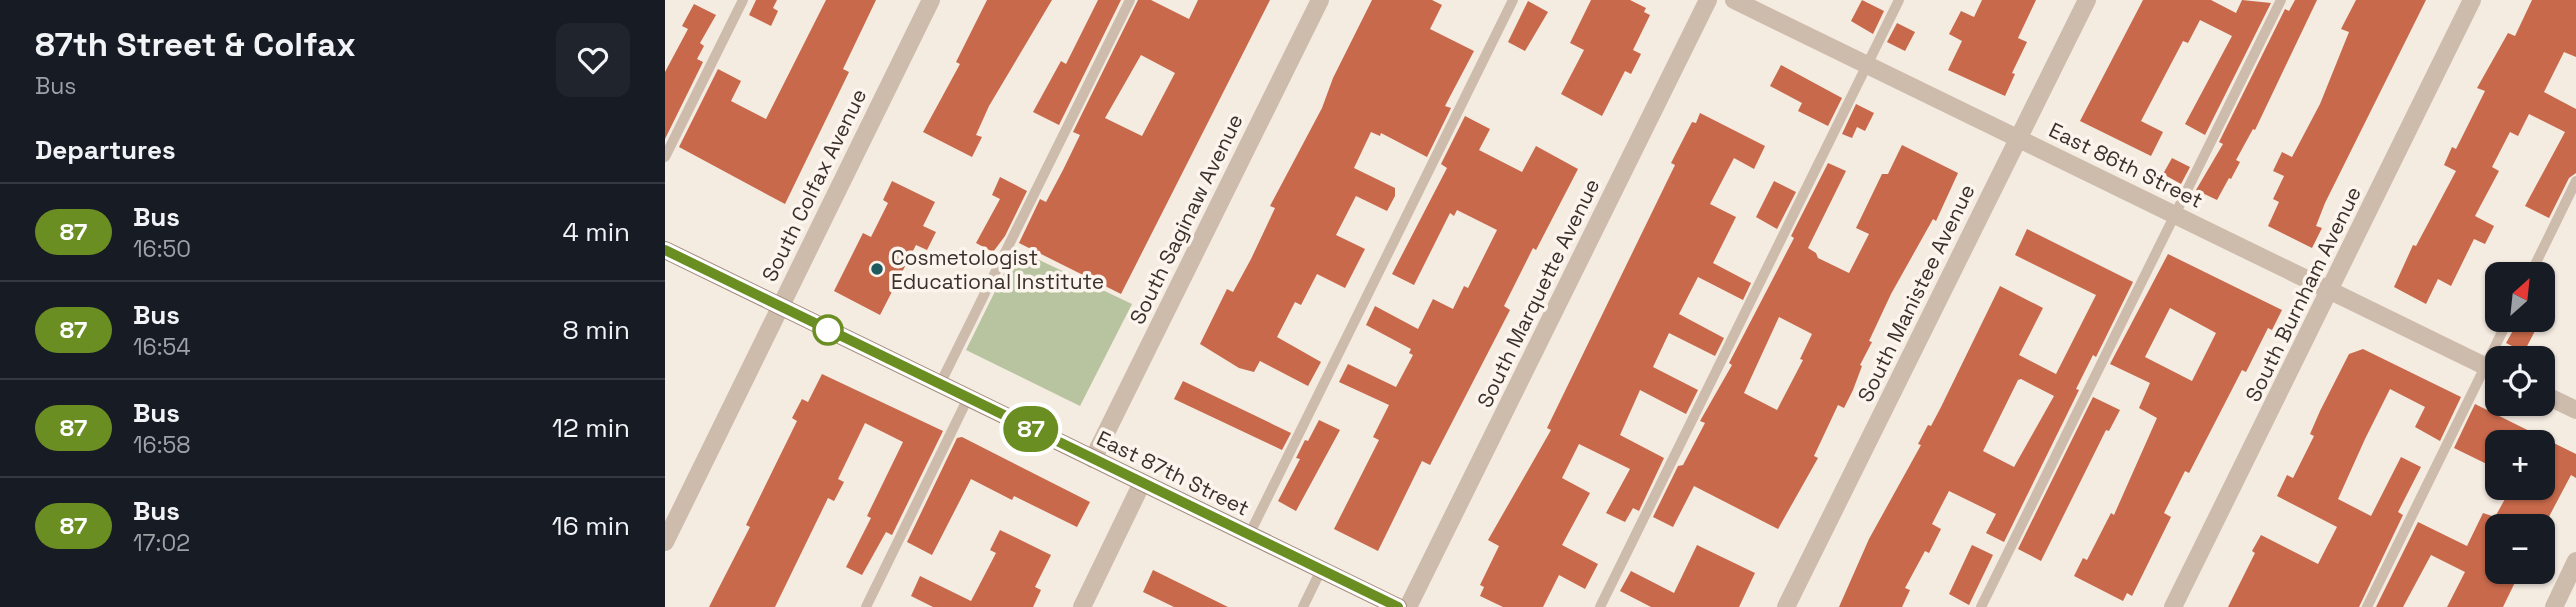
<!DOCTYPE html>
<meta charset="utf-8">
<style>
:root{--surface:#171b24;--page:#20242c;--text:#f1f3f6;--muted:#9ea1a6;--line:#363941}
body{margin:0;font-family:"Space Grotesk",sans-serif;background:var(--page);color:var(--text);height:100vh;display:flex;flex-direction:column;font-size:26px;white-space:nowrap}
*{box-sizing:border-box;margin:0}
p{font-size:23px;color:var(--muted)}
.icon{flex:none;width:38px;height:38px;fill:none;stroke:currentColor;stroke-width:2;stroke-linecap:round;stroke-linejoin:round}
.map{position:relative;flex:1;overflow:hidden}
.details{display:flex;flex-direction:column;background:var(--surface);width:665px}
.details>*{flex:none}
.badge{padding:0 14px;border-radius:23px;font-size:24px;line-height:46px}
.needle{width:46px;rotate:27deg}
.buttons{position:absolute;left:1820px;top:262px;display:grid;gap:14px}
.buttons a{display:grid;place-items:center;width:70px;height:70px;border-radius:14px;background:var(--surface);box-shadow:0 2px 5px #0004;font-size:35px}
.map>.badge{position:absolute;translate:-50% -50%;box-shadow:0 0 0 4px #fff}
h2{padding:0 35px;font-size:26px;line-height:63px}
.round{display:grid;place-items:center;flex:none;width:74px;height:74px;border-radius:14px;background:var(--page)}
.summary{display:flex;align-items:center;justify-content:space-between;height:119px;padding:0 35px}
h1{font-size:33px;font-weight:700;line-height:52px}
ul{padding:0;list-style:none}
li{display:flex;align-items:center;gap:21px;height:98px;padding:0 35px;border-top:2px solid var(--line)}
li div{flex:1}
li b{display:block;font-size:26px}
li em{font-style:normal}
li .badge{min-width:77px;font-weight:700;text-align:center}
main{display:flex;flex:1;min-height:0}
.map>svg:first-child{display:block}
.green{fill:#b8c4a0}
.building{fill:#c8694b;fill-rule:evenodd}
.lines{fill:none;stroke-linecap:round;stroke-linejoin:round}
.lane{stroke:#cdbbac;stroke-width:10}
.street{stroke:#cdbbac;stroke-width:18}
.secondary{stroke:#a18a7d;stroke-width:18}
.line-casing{stroke:#fff;stroke-width:16}
.line{stroke:#6b8e23;stroke-width:10}
.poi-dot{fill:#1f5a5e;stroke:#fbf5ee;stroke-width:2.5}
.stop-dot{fill:#fff;stroke:#6b8e23;stroke-width:3.5}
.labels{text-anchor:middle;dominant-baseline:central;stroke-width:7;stroke-linejoin:round;paint-order:stroke}
.street-label{font-size:21px;fill:#3b302b;stroke:#fbf5ee}
.poi-label{font-size:21px;fill:#3b302b;stroke:#fbf5ee;text-anchor:start}
</style>
<main>
<section class="details">
<div class="summary"><div><h1>87th Street &amp; Colfax</h1><p>Bus</p></div><a class="round"><svg class="icon" aria-label="heart" viewBox="0 0 24 24"><path d="M12 20l-8-8c-3-5 5-10 8-4 3-6 11-1 8 4z"/></svg></a></div>
<h2>Departures</h2>
<ul>
<li><span class="badge" style="background:#6b8e23;color:#fff">87</span><div><b>Bus</b><p>16:50</p></div><em>4 min</em></li>
<li><span class="badge" style="background:#6b8e23;color:#fff">87</span><div><b>Bus</b><p>16:54</p></div><em>8 min</em></li>
<li><span class="badge" style="background:#6b8e23;color:#fff">87</span><div><b>Bus</b><p>16:58</p></div><em>12 min</em></li>
<li><span class="badge" style="background:#6b8e23;color:#fff">87</span><div><b>Bus</b><p>17:02</p></div><em>16 min</em></li>
</ul>
</section>
<div class="map">
<svg width="1911" height="607" viewBox="0 0 1911 607">
<rect width="100%" height="100%" fill="#f4ebe1"/>
<path class="green" d="M351 249 467 304 415 406 301 350Z"/>
<g class="building">
<path d="M91 0H112L108 8 113 11 106 26 84 15Z"/>
<path d="M161 0H211L178 69 184 72 120 204 14 147 53 69 76 81 66 101 101 119Z"/>
<path d="M322 0H387L324 106 311 135 317 137 307 157 258 132 295 64 291 62Z"/>
<path d="M433 0H456L394 125 368 112 396 61 401 64Z"/>
<path d="M473 0H486L524 19 533 0H605L456 294 354 243 375 199 381 202 398 170 415 135 408 132ZM476 55 510 73 477 136 440 118Z"/>
<path d="M707 0H767L777 5 765 29 809 51 780 106 786 108 762 157 716 133 715 136 706 132 689 168 730 188V196L722 211 691 196 671 235 700 249 680 288 652 274 636 305 630 302 612 337 656 362 643 386 595 361 589 372 574 368 535 344 562 289 568 292 586 259 610 208 605 206 657 108 668 78Z"/>
<path d="M926 0H965L981 8 979 12 985 15 968 50 976 54 966 74 960 71 937 116 896 94 919 50 905 43Z"/>
<path d="M1197 0 1219 11 1208 34 1186 21Z"/>
<path d="M1317 0H1371L1353 38 1362 42 1347 73 1350 74 1340 96 1283 70 1297 41 1284 34 1296 11 1309 17Z"/>
<path d="M1478 0H1546L1571 13 1577 0 1606 3 1540 135 1520 124 1567 36 1535 20 1523 43 1518 41 1476 121 1498 132 1486 156 1415 121Z"/>
<path d="M1630 0H1652L1590 130 1588 129 1571 160 1575 162 1566 179 1564 178 1552 200 1531 190 1558 144 1554 142 1620 9 1624 11Z"/>
<path d="M1691 0H1761L1660 203 1651 226 1657 228 1647 248 1603 226 1614 202 1608 199 1619 176 1608 171 1617 152 1627 157 1655 104 1684 32 1676 29Z"/>
<path d="M1867 0H1911V57L1899 52 1879 92 1911 109V173L1904 178 1884 218 1860 206 1900 132 1864 114 1853 136 1845 132 1827 167 1834 171 1810 216 1829 226 1820 244 1809 239 1786 286 1773 279 1761 304 1729 287 1748 245 1751 246 1791 171 1779 165 1787 147 1791 149 1820 91 1812 88 1843 33 1850 36Z"/>
<path d="M863 1 883 12 860 51 843 42Z"/>
<path d="M29 4 51 15 35 43 39 46 32 59 38 62 0 139V72L23 29 17 26Z"/>
<path d="M1232 23 1250 32 1240 51 1222 42Z"/>
<path d="M1116 65 1177 98 1163 126 1133 111 1137 103 1105 86Z"/>
<path d="M1191 104 1209 113 1200 131 1192 127 1187 138 1177 134Z"/>
<path d="M1035 113 1100 146 1089 169 1069 158 1045 204 1071 217 1048 263 1086 283 1078 300 1033 277 1014 314 1059 338 1050 356 1004 333 988 367 1033 390 1021 414 975 390 955 435 999 458 974 511 968 508 960 522 941 513 965 469 914 444 897 478 925 493 897 545 933 564 920 589 894 575 878 607H838L815 596 819 587 815 585 834 546 823 540 886 430 882 428 1010 165 1006 163 1027 122 1031 123Z"/>
<path d="M800 116 825 129 814 150 857 172 871 146 913 169 871 250 868 248 839 306 845 310 765 465 757 461 713 551 669 529 714 440 708 437 724 405 674 382 683 364 731 387 748 355 744 353 746 349 701 325 710 306 753 329 768 299 788 309 799 286 803 288 832 230 792 210 789 216 785 213 749 285 727 274 782 168 776 164Z"/>
<path d="M1237 145 1293 173 1271 221 1268 219 1226 294 1204 341 1207 342 1195 365 1197 366 1188 390 1179 408 1173 405 1149 456 1153 458 1113 529 1029 486 1008 527 988 517 1013 466 1018 465 1040 423 1035 421 1067 365 1064 363 1129 238 1126 236 1163 163 1181 171 1143 248 1151 253 1153 258 1184 273 1204 234 1191 228 1217 174H1223ZM1114 317 1147 334 1135 359 1138 360 1112 410 1079 393Z"/>
<path d="M1507 158 1525 167 1516 184 1498 174Z"/>
<path d="M335 177 362 191 340 236 328 252 311 243 335 199 327 195Z"/>
<path d="M227 181 270 202 258 226 271 232 262 250 251 245 215 315 169 291 198 233 206 237 223 203 218 200Z"/>
<path d="M1109 181 1131 192 1112 229 1091 217Z"/>
<path d="M1362 229 1468 282 1431 357 1428 355 1411 389 1414 390 1339 542 1321 533 1331 514 1284 491 1267 524 1276 529 1264 553 1260 551 1240 588 1245 590 1237 607H1174L1204 539 1256 445 1253 444 1263 425 1266 426 1276 407 1335 286 1378 308 1354 355 1391 374 1431 295 1350 255ZM1356 379 1389 396 1349 467 1318 451 1353 380Z"/>
<path d="M1503 254 1617 310 1607 330 1603 328 1581 372 1577 370 1524 473 1520 471 1499 513 1506 517 1467 596 1462 593 1458 601 1409 576 1418 558 1422 560 1446 513 1449 515 1492 418 1474 408 1485 383 1445 364ZM1505 308 1551 333 1527 381 1480 357Z"/>
<path d="M1854 320 1871 329 1859 352 1841 343Z"/>
<path d="M1698 349 1796 397 1775 441 1750 427 1760 407 1725 389 1700 439 1673 499 1706 516 1736 457 1756 467 1733 512 1738 515 1694 607H1563L1590 553 1587 551 1596 535 1653 564 1672 527 1612 496 1622 475 1628 478 1649 436 1645 434 1655 411 1684 354Z"/>
<path d="M157 374 278 431 227 535 221 532 197 575 181 567 206 518 202 516 238 442 200 423 173 479 179 482 169 501 163 498 110 607H44L85 527 81 525 132 421 127 418 137 399 143 402Z"/>
<path d="M518 381 626 433 617 450 509 399Z"/>
<path d="M1428 397 1455 410 1444 431 1441 430 1376 561 1353 549Z"/>
<path d="M1810 404 1911 454V478L1906 475 1878 528 1832 527V572H1855L1838 607H1782L1800 572 1766 555 1738 607H1711L1753 522 1802 546 1818 513 1830 517 1846 488H1878V443H1832V469L1789 448Z"/>
<path d="M654 420 675 430 631 511 613 501 635 459 631 458 640 440 643 441Z"/>
<path d="M297 437 425 502 412 527 349 496 347 500 306 479 267 555 242 542 292 438Z"/>
<path d="M335 530 386 555 370 587 376 590 368 607H268L246 596 255 576 306 601 331 553 325 550Z"/>
<path d="M1032 545 1090 573 1074 607H986L955 591 966 571 1009 593Z"/>
<path d="M1307 545 1328 555 1304 605 1284 594Z"/>
<path d="M488 570 563 607H509L478 592Z"/>
</g>
<g class="lines">
<g class="lane">
<path d="M0 157 78 0"/>
<path d="M1865 275 1911 181"/>
<path d="M275 384 465 0"/>
<path d="M584 535 848 0"/>
<path d="M201 607 303 398"/>
<path d="M638 607 656 570"/>
<path d="M935 607 1234 0"/>
<path d="M1316 607 1616 0"/>
<path d="M1702 607 1843 320"/>
</g>
<g class="street">
<path d="M1069 0 1832 372"/>
<path d="M1878 394 1911 410"/>
<path d="M428 459 655 0"/>
<path d="M0 542 266 0"/>
<path d="M417 607 477 483"/>
<path d="M743 607 1043 0"/>
<path d="M1121 607 1422 0"/>
<path d="M1508 607 1807 0"/>
<path d="M1889 607 1911 561"/>
</g>
<path class="secondary" d="M0 250 733 607"/>
</g>
<g class="lines">
<defs>
<path id="line" d="M0 250 733 607"/>
</defs>
<use href="#line" class="line-casing"/>
<use href="#line" class="line"/>
</g>
<circle class="poi-dot" cx="212" cy="269" r="7"/>
<circle class="stop-dot" cx="163" cy="330" r="14"/>
<g class="labels">
<g class="street-label">
<text transform="translate(1461 165) rotate(26)">East 86th Street</text>
<text transform="translate(149 185) rotate(-64)">South Colfax Avenue</text>
<text transform="translate(521 219) rotate(-64)">South Saginaw Avenue</text>
<text transform="translate(873 293) rotate(-64)">South Marquette Avenue</text>
<text transform="translate(1251 293) rotate(-64)">South Manistee Avenue</text>
<text transform="translate(1638 294) rotate(-64)">South Burnham Avenue</text>
<text transform="translate(508 473) rotate(26)">East 87th Street</text>
</g>
<g class="poi-label">
<text x="226" y="257">Cosmetologist<tspan x="226" dy="24">Educational Institute</tspan></text>
</g>
</g>
</svg>
<div class="buttons">
<a><svg class="needle" viewBox="-14 -14 28 28"><path d="M0-13l5 13h-10z" fill="#e53935"/><path d="M0 13l5-13h-10z" fill="#9ea1a6"/></svg></a>
<a><svg class="icon" aria-label="locate" viewBox="0 0 24 24"><circle cx="12" cy="12" r="6"/><path d="M12 2v4M12 18v4M2 12h4M18 12h4"/></svg></a>
<a>+</a>
<a>−</a>
</div>
<b class="badge" style="left:366px;top:429px;background:#6b8e23;color:#fff">87</b>
</div>
</main>
